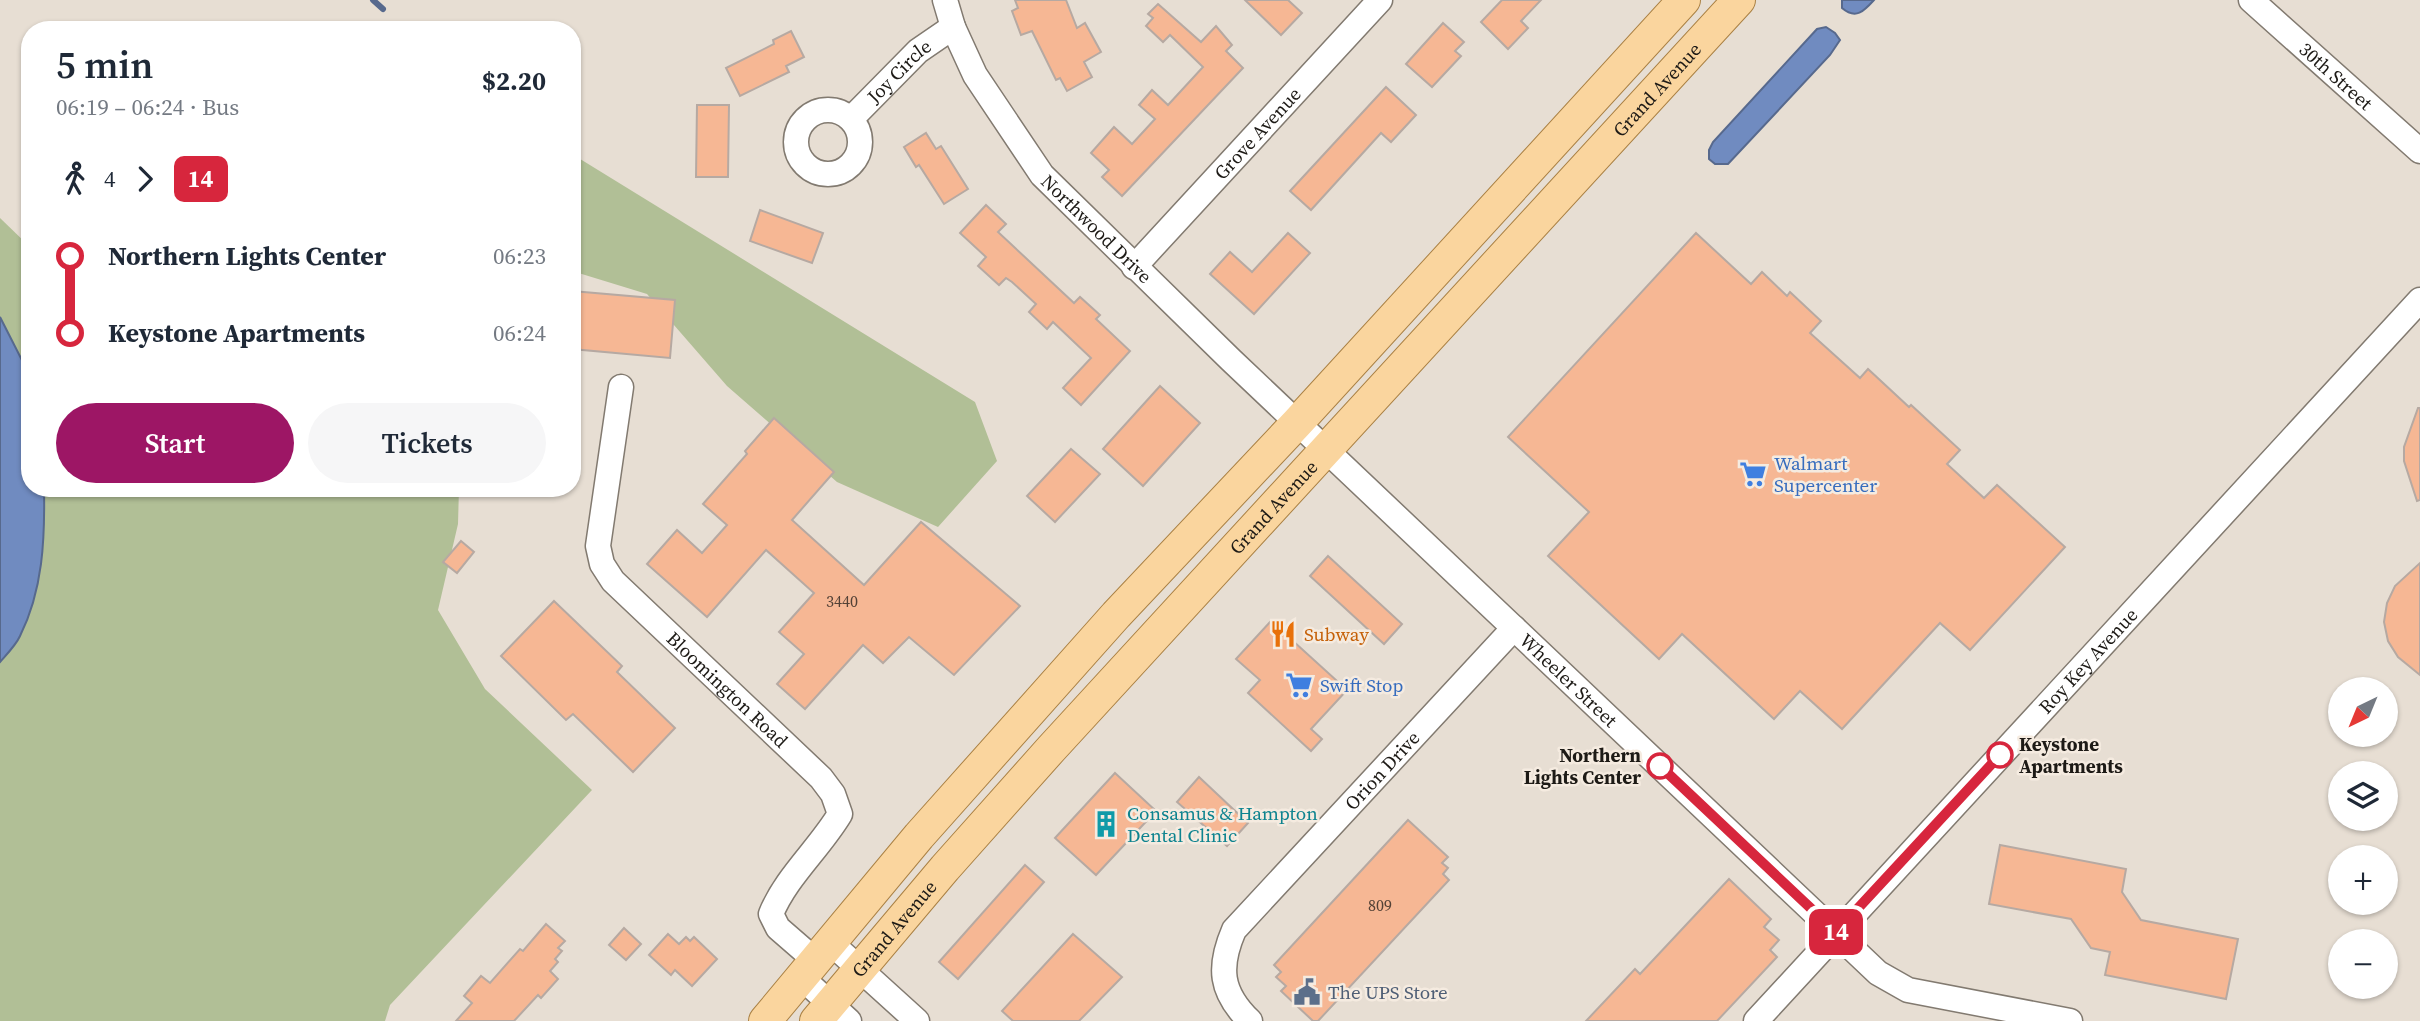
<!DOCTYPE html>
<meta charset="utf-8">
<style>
:root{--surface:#fff;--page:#f6f6f7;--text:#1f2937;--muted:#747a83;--accent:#9d1665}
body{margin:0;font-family:"Source Serif 4",serif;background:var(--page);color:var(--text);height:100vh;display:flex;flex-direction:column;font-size:26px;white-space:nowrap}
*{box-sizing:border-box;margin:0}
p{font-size:23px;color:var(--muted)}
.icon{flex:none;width:38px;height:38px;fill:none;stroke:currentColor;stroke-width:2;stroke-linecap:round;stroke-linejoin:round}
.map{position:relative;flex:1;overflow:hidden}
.sheet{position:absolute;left:21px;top:21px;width:560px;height:476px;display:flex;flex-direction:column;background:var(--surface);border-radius:28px;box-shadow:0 2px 5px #0004}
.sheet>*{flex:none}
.badge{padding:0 14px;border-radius:10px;font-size:24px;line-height:46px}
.needle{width:46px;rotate:223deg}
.controls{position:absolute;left:2328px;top:677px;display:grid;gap:14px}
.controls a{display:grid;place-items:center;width:70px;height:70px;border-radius:50%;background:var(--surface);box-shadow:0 2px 5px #0004;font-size:35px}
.map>.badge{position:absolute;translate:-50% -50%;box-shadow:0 0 0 4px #fff}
.legs{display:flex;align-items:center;gap:10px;height:77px;padding:0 35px;font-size:23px}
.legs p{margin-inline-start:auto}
.headline{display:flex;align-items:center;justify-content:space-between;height:119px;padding:0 35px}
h1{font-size:38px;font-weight:600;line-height:52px}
.action{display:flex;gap:14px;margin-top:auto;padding:14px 35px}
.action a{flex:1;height:80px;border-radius:42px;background:var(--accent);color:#fff;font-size:28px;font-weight:600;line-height:80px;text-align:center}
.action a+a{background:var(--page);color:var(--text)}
ul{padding:0 35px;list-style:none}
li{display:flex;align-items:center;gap:24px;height:77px;font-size:26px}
li i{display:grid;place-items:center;width:10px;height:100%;margin:0 9px;background:currentColor}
li i::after{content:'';width:18px;height:18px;margin:-9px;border:5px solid;border-radius:50%;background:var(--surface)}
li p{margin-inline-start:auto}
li:first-child i{background:linear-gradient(#0000 50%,currentColor 0)}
li:last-child i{background:linear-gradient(currentColor 50%,#0000 0)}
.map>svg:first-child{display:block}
.green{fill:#b1bf96}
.water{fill:#708bc0;stroke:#57698d;stroke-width:2}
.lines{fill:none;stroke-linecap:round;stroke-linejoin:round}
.stream{stroke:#57698d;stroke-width:6}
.building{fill:#f6b794;stroke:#b6a9a2;stroke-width:2}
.minor-casing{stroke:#827a70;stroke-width:27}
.major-casing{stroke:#aa8144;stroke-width:34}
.minor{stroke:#fff;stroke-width:24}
.major{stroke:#fad59e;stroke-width:32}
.line-1-casing{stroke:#fff;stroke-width:16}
.line-1{stroke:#d7263d;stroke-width:10}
.stop-1-dot{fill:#fff;stroke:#d7263d;stroke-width:3.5}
.labels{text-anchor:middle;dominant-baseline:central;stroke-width:5;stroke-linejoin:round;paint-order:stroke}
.number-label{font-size:16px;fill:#534136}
.street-label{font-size:19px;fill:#1d1a16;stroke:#f5ebe0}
.shop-label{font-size:19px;fill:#366cbe;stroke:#f5ebe0;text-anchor:start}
.food-label{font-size:19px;fill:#c56008;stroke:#f5ebe0;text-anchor:start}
.stop-label{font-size:19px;font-weight:bold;fill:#1d1a16;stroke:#f5ebe0;text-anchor:start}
.culture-label{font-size:19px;fill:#0d838f;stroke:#f5ebe0;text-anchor:start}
.service-label{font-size:19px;fill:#4e5e75;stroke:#f5ebe0;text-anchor:start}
</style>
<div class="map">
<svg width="2420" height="1021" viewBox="0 0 2420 1021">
<rect width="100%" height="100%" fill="#e7ded3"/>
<g class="green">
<path d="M572 154 975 402 997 461 938 527 837 482 727 386 647 294 572 271Z"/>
<path d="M0 218 30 247V376L0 317Z"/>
<path d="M44 488H282L287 493 304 488H459L458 524 438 610 485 689 592 790 390 1005 385 1021H0V662C6 654 16 645 20 636 43 590 45 539 44 488Z"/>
</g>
<g class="water">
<path d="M1842 0H1874C1864 11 1856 20 1842 8Z"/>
<path d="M1826 27 1835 33 1840 40 1830 55 1728 164H1715L1709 159V150L1713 142 1817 29Z"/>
<path d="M0 317 30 376V488H44C45 539 43 590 20 636 16 645 7 654 0 662Z"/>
</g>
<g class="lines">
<path class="stream" d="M373 0 383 9"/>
</g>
<g class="building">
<path d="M1015 0H1066L1077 28 1085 23 1101 52 1084 62 1092 77 1067 91 1060 78 1056 80 1032 31 1021 35 1012 11 1018 8Z"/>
<path d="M1245 0H1288L1302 13 1281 35Z"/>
<path d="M1502 0H1541L1521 21 1528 28 1508 49 1481 22Z"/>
<path d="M1158 4 1201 42 1216 26 1232 45 1226 51 1243 68 1122 196 1102 177 1109 170 1091 153 1114 127 1132 144 1155 119 1139 105 1152 90 1168 105 1203 67 1170 35 1163 42 1146 26 1153 18 1148 14Z"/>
<path d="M1443 23 1464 42 1455 51 1461 56 1432 87 1406 64Z"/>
<path d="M791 31 804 57 786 66 789 72 740 96 726 68 774 44 773 40Z"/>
<path d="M1386 87 1416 115 1391 142 1381 133 1311 210 1290 191Z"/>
<path d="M697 105H729L728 177H696Z"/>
<path d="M926 133 936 149 941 146 968 189 944 204 919 165 916 167 904 147Z"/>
<path d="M986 205 1006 224 998 232 1074 303 1080 297 1100 315 1096 319 1130 351 1081 405 1063 388 1091 358 1053 322 1047 329 1029 312 1036 304 1012 282 1006 278 999 285 978 266 986 257 960 233Z"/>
<path d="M760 210 823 233 812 263 750 241Z"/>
<path d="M1288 233 1310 253 1254 314 1210 274 1230 252 1252 272Z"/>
<path d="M1696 233 1751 284 1762 272 1787 296 1790 292 1821 321 1810 333 1860 378 1868 369 1909 407 1911 405 1960 450 1947 464 1984 498 1997 485 2065 547 1970 650 1940 623 1842 729 1800 691 1774 719 1682 634 1659 659 1548 556 1589 512 1508 437Z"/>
<path d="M572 291 675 300 670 358 572 349Z"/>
<path d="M1160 386 1200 423 1143 486 1103 449Z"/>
<path d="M2418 408H2420V500L2417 501 2404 461V447Z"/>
<path d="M774 418 834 472 792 520 864 585 921 522 1020 606 954 675 909 637 883 663 863 645 805 709 777 684 804 654 779 632 814 593 766 550 707 617 647 564 677 530 702 553 727 525 703 504 747 454 745 451Z"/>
<path d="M1071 449 1100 474 1055 522 1027 496Z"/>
<path d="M461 541 474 552 457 573 443 562Z"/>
<path d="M1328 556 1402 624 1384 644 1310 576Z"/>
<path d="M2420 563V675L2398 657 2388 641 2384 622 2387 603 2395 586Z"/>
<path d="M554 601 622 666 617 672 675 728 633 772 573 714 566 720 501 656Z"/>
<path d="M1271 621 1347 690 1311 729 1322 739 1311 751 1248 693 1260 680 1236 659Z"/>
<path d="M1115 773 1156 811 1096 875 1055 838Z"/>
<path d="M1199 777 1248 823 1227 846 1177 802Z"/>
<path d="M1408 820 1448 857 1442 863 1448 868 1443 874 1449 880 1318 1021H1313L1281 991 1286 986 1276 977 1281 972 1274 965Z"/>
<path d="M2000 845 2126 869 2122 892 2141 920 2238 939 2226 999 2105 975 2110 952 2091 948 2071 919 1989 904Z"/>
<path d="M1025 865 1044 882 958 979 939 962Z"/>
<path d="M1729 879 1771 919 1764 927 1779 940 1770 950 1777 957 1717 1021H1586L1635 969 1640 974Z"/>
<path d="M546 924 565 941 558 948 562 951 555 959 558 962 550 971 558 979 541 998 538 995 514 1021H456L472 1003 464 996 481 976 490 983 520 949 523 951Z"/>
<path d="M624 928 641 944 626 960 609 945Z"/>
<path d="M668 934 679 944 686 937 690 941 694 937 717 959 692 986 675 970 671 975 649 955Z"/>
<path d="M1073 934 1122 977 1079 1021H1013L1002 1011Z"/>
</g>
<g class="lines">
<defs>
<g id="minor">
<path id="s1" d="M945 0 953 27 975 75 1042 175 1231 360 1878 973 1908 990 2070 1021"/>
<path id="s2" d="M2251 0 2420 151"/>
<circle cx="828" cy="142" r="32"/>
<path id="s3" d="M851 119 918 51 953 27"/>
<path id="s4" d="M1134 267 1380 0"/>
<path id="s5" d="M621 387 598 546 602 564 613 581 821 778 833 794 840 814C819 849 786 877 771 914L778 928 816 961"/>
<path d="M831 943 917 1021"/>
<path d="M801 977 849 1021"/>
<path id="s6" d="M1250 1021C1220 992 1218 967 1234 930L1514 628"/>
<path id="s7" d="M1756 1021 2420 300"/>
</g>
<g id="major">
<path d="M765 1021 919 836 1116 615 1297 423 1684 0"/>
<path id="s8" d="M816 1021 945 868 1051 749 1739 0"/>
</g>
</defs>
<use href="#minor" class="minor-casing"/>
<use href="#major" class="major-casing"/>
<use href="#minor" class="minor"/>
<use href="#major" class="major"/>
</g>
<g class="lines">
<defs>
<path id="line-1" d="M1660 766 1836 932 2000 755"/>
</defs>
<use href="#line-1" class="line-1-casing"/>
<use href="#line-1" class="line-1"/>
</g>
<defs>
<symbol id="supermarket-bare" viewBox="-9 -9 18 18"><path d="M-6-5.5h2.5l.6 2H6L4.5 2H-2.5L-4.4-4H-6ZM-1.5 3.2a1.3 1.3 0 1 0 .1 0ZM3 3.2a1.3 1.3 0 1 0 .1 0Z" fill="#3f7fe0" stroke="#f5ebe0" stroke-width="2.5" paint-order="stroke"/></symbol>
<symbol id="restaurant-bare" viewBox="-9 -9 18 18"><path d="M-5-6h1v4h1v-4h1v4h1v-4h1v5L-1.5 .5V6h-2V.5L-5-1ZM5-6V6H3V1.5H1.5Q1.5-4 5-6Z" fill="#e8710a" stroke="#f5ebe0" stroke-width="2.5" paint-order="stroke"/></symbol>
<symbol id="building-bare" viewBox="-9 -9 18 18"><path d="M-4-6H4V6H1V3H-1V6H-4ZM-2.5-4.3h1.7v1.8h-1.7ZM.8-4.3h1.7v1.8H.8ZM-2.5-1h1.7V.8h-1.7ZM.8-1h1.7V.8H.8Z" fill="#0f9aa8" stroke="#f5ebe0" stroke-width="2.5" paint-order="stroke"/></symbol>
<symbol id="civic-bare" viewBox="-9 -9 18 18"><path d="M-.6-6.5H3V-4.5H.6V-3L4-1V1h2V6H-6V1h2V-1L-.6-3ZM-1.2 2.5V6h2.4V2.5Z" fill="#5c6f8a" stroke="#f5ebe0" stroke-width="2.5" paint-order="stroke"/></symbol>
</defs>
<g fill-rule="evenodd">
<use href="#supermarket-bare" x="1734" y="455" width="38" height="38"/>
<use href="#restaurant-bare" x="1264" y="615" width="38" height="38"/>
<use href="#supermarket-bare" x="1280" y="666" width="38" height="38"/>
<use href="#building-bare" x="1087" y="805" width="38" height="38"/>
<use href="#civic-bare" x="1288" y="973" width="38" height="38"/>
</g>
<g class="stop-1-dot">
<circle cx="2000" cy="755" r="12"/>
<circle cx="1660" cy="766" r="12"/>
</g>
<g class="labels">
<g class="number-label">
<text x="842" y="601">3440</text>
<text x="1380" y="905">809</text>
</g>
<g class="street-label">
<text stroke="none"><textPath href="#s3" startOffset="68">Joy Circle</textPath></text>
<text stroke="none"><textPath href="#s2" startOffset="114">30th Street</textPath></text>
<text stroke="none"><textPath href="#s8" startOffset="1255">Grand Avenue</textPath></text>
<text stroke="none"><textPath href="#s4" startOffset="182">Grove Avenue</textPath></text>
<text stroke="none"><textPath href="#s1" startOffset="278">Northwood Drive</textPath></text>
<text stroke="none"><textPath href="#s8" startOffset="688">Grand Avenue</textPath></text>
<text stroke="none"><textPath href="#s7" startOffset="490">Roy Key Avenue</textPath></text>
<text stroke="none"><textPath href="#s1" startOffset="931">Wheeler Street</textPath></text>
<text stroke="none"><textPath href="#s5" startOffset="357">Bloomington Road</textPath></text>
<text stroke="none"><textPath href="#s6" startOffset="318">Orion Drive</textPath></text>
<text stroke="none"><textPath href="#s8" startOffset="121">Grand Avenue</textPath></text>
</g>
<g class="shop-label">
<text x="1774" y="463">Walmart<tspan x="1774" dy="22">Supercenter</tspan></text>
<text x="1320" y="685">Swift Stop</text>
</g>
<g class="food-label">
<text x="1304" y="634">Subway</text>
</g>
<g class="stop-label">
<text x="2019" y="744">Keystone<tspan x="2019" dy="22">Apartments</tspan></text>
<text x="1641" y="755" text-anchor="end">Northern<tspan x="1641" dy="22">Lights Center</tspan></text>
</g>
<g class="culture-label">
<text x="1127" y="813">Consamus &amp; Hampton<tspan x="1127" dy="22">Dental Clinic</tspan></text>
</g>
<g class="service-label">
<text x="1328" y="992">The UPS Store</text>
</g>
</g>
</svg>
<div class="controls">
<a><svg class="needle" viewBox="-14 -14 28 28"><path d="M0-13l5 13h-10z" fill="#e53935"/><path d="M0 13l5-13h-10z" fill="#747a83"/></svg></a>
<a><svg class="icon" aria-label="layers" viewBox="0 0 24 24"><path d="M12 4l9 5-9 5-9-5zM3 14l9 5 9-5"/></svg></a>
<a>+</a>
<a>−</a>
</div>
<b class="badge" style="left:1836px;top:932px;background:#d7263d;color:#fff">14</b>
<section class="sheet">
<div class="headline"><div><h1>5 min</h1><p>06:19 – 06:24 · Bus</p></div><b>$2.20</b></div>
<div class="legs"><svg class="icon" aria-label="walk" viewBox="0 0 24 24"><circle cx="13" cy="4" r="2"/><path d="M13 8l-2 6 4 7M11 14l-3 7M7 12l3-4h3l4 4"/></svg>4<svg class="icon" aria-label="forward" viewBox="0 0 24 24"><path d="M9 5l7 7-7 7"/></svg><b class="badge" style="background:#d7263d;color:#fff">14</b></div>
<ul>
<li><i style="color:#d7263d"></i><b>Northern Lights Center</b><p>06:23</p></li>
<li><i style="color:#d7263d"></i><b>Keystone Apartments</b><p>06:24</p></li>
</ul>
<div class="action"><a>Start</a><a>Tickets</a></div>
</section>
</div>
